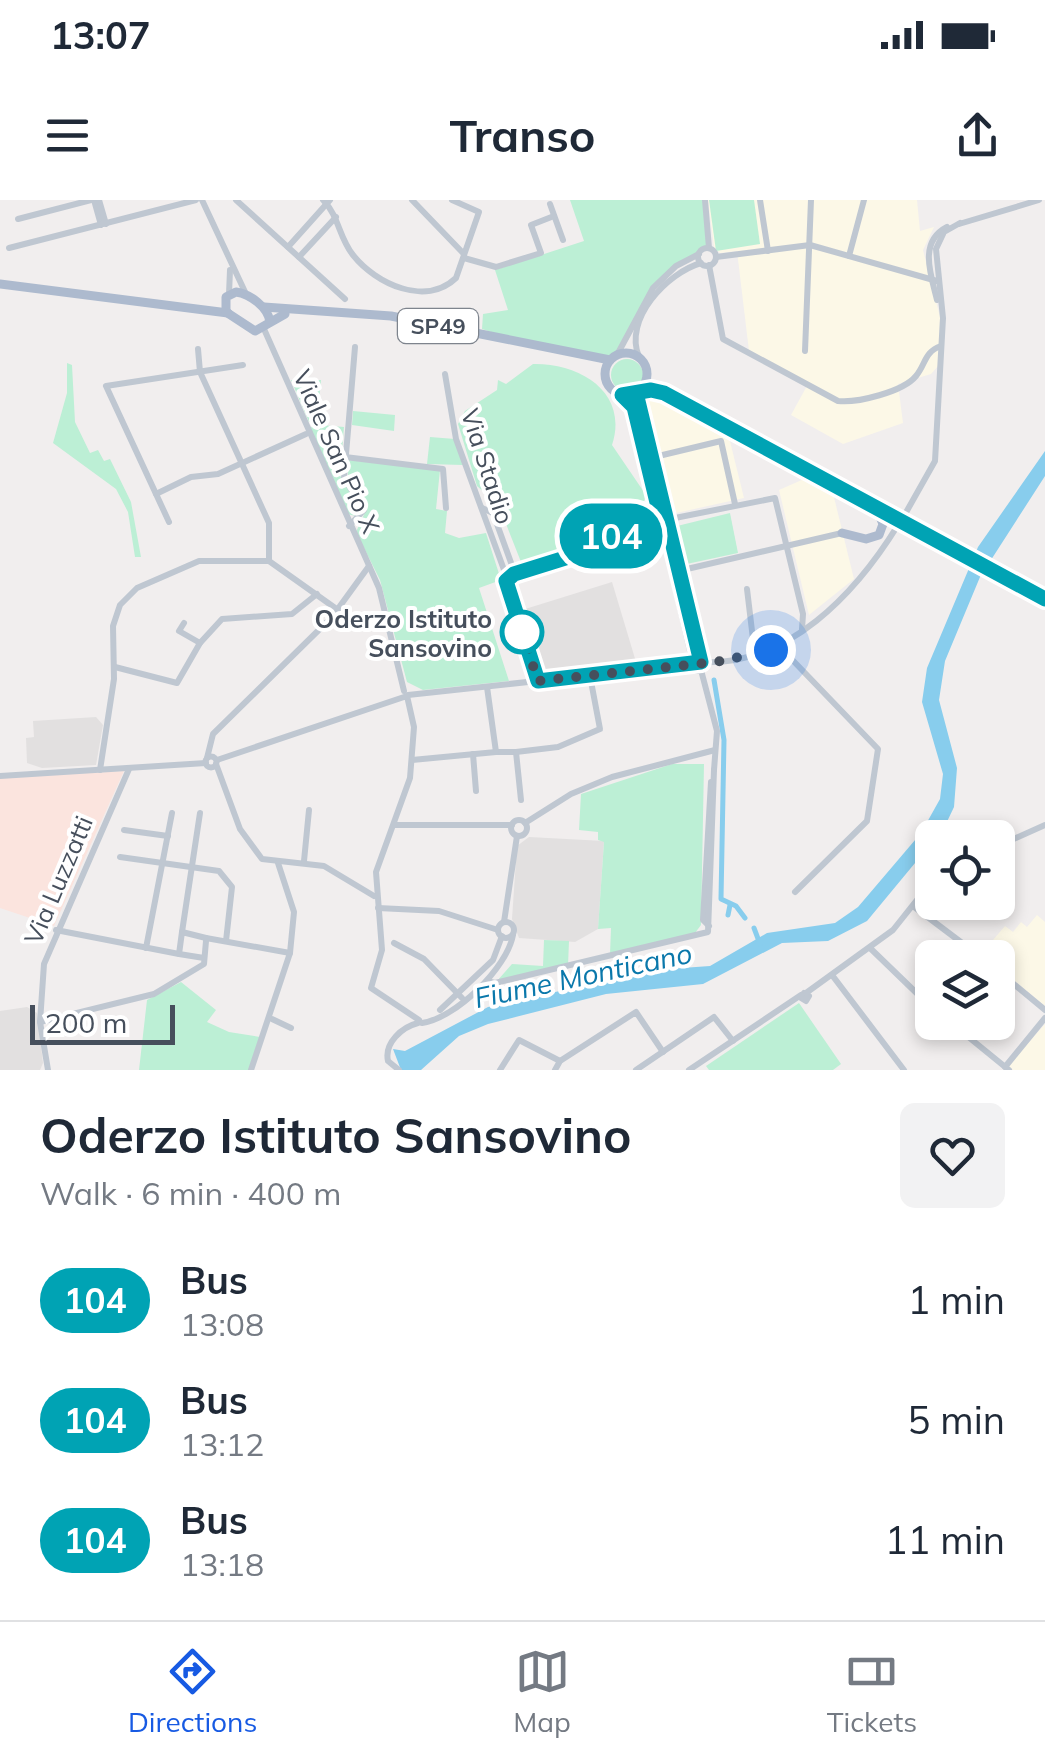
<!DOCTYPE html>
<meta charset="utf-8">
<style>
:root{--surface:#fff;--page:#f2f2f3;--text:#1f2937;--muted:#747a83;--line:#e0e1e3;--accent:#175ae3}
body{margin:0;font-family:Mulish,sans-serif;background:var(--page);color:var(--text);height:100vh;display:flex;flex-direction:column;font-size:38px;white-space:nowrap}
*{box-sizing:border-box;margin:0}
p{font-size:32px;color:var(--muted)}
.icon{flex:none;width:55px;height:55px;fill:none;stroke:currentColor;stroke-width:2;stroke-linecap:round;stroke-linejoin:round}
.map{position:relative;height:870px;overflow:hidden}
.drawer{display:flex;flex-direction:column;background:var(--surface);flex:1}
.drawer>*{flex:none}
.badge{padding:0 20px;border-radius:32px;font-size:35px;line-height:65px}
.tools{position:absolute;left:915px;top:620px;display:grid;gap:20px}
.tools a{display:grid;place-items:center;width:100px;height:100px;border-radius:15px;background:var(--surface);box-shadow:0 5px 15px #0003;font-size:50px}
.scale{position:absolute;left:30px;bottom:25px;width:145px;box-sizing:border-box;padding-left:10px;border:5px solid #464f5c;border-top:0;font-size:28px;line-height:35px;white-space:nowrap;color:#464f5c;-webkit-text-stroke:8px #fff;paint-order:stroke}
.you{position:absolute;width:50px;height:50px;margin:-25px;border:8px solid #fff;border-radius:50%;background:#1a73e8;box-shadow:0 0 0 15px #1a73e833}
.map>.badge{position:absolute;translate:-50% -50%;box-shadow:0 0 0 5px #fff}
.round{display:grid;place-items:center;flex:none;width:105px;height:105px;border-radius:15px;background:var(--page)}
.headline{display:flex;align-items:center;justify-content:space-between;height:170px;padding:0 40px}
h1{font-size:48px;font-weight:700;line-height:75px}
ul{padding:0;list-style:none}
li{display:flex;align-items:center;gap:30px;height:120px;padding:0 40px}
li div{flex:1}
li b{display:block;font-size:38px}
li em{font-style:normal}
li .badge{min-width:110px;font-weight:700;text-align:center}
.status{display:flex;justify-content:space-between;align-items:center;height:70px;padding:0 50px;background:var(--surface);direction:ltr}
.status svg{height:28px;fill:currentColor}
header{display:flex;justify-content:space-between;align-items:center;height:130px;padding:0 40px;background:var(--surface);font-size:45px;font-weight:700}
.menu{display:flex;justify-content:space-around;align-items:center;height:140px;border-top:2px solid var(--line);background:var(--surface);font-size:28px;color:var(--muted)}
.menu a{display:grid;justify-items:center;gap:5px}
.menu .active{color:var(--accent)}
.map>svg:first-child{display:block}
.commercial{fill:#fcf8e7}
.education{fill:#e2e0e0}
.medical{fill:#fbe4de}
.green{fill:#bcefd5}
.water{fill:#88cded}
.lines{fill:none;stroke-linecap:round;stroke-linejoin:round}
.canal{stroke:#88cded;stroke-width:5}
.minor{stroke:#bfc7d1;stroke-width:6}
.major{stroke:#adbace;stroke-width:9}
.line-casing{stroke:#fff;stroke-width:22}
.line{stroke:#00a3b4;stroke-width:15}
.walk{stroke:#464f5c;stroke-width:10;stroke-dasharray:0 18}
.stop-dot{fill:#fff;stroke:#00a3b4;stroke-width:5}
.labels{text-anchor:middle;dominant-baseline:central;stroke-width:8;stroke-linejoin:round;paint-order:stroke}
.shield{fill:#fff;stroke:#7e848d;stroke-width:2.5}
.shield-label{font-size:22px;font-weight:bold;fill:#464f5c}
.street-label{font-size:25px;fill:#464f5c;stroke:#fff}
.stop-label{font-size:25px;font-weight:bold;fill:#464f5c;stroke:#fff;text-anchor:end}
.water-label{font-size:28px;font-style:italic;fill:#0a78ab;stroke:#fff}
</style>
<div class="status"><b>13:07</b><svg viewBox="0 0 49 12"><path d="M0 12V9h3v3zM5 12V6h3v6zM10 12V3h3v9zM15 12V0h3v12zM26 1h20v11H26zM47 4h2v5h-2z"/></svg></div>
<header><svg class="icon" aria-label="menu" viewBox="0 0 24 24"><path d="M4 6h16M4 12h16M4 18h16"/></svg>Transo<svg class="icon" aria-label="share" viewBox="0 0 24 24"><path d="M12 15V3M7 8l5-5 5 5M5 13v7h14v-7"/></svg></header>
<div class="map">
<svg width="1045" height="870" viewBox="0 0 1045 870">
<rect width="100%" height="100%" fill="#f1eeee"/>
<g class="commercial">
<path d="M708 0H917L920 31 934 27 923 50 940 117 939 165 931 174 898 184 903 223 843 244 791 215 808 184 749 151 737 51 720 53 714 47Z"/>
<path d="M650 196 728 233 744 298 672 314 646 207Z"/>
<path d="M804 279 833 293 854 379 809 415 779 290Z"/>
<path d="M1037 715 1045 722V806L998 767V758L981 754 1005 726 1013 732 1021 722 1027 727Z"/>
<path d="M1045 824V870H1013L1008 866Z"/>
</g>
<g class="education">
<path d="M612 382 636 462 544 473 522 410Z"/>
<path d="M96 517 103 525 96 565 42 568 27 563 26 538 34 537 33 521Z"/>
<path d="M529 637 604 641 598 729 575 742 519 738 512 719 517 646Z"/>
<path d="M27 807 37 813 43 863 40 870H0V811Z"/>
</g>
<path class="medical" d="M124 571 54 726 0 708V578Z"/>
<g class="green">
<path d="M570 0H705L709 48C675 59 651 89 636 120 628 136 626 149 610 160L527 144 482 129 483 114 508 110 495 70 584 41Z"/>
<path d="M709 0H754L760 44 716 51Z"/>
<circle cx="627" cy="175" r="16"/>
<path d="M67 163 72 165 75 222 90 253 98 250 104 261 110 259 131 302 141 357H135L128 312 116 289 53 243 67 193Z"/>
<path d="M533 164C581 163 629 193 612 245L646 295C637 336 558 357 523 367L499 306 477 286 458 224 465 211 497 190 498 180 506 184Z"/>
<path d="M291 180H321L317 221 309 222Z"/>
<path d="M353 211 395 215 394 231 352 225Z"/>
<path d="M321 225 344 227 342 251 324 252 359 304 356 316 347 314 308 228Z"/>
<path d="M430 237 455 239 463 265 427 264Z"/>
<path d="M348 260 440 270 436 309 447 311 445 333 459 338 486 333 501 380 479 388 509 481 423 490 407 482 380 380 356 332 368 306 348 279Z"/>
<path d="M730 313 738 353 682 365 673 327Z"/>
<path d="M672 564H704L701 725 695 733 610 754 611 728 598 729 604 642 598 640V632L579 630 581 594Z"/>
<path d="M544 740 569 741 568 766 497 781 512 764 543 766Z"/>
<path d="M181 782 216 810 207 822 229 832 260 837 249 870H139L147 800Z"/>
<path d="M799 803 841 864 833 870H709L706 866Z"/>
</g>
<path class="water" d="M1045 251V276L980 377 945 461 939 500 957 568 954 607 944 628 867 721 828 741 782 743 703 784 606 794 488 824 459 836 421 870H401L393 849 405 851 488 807 654 770 710 766 767 733 835 723 858 707 921 633 940 599 943 574 922 502 927 468 978 347Z"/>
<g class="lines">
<g class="canal">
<path d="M714 480 724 540 721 699 736 706 745 718"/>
<path d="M728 715 730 705"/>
<path d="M754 728 760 744"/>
</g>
<g class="minor">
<path d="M94 0 101 25"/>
<path d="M99 0 106 24"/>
<path d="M202 0 246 94"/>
<path d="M236 0 345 99"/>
<path d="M323 0C339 16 339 38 353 55 376 84 426 107 456 78L479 12 452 0"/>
<path d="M412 0 463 53"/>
<path d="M705 0 709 48"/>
<path d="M760 0 768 51"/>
<path d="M550 4 563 40"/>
<path d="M18 19 91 0"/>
<path d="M959 24 1039 0"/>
<path d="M288 47 330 0"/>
<path d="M9 48 196 0"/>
<circle cx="707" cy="57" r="9"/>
<path d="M849 56 864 0"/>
<path d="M299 57 336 17"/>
<path d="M716 57 810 45 937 81"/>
<path d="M464 58 496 67 541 53 531 25 554 16"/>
<path d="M709 65 723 139 838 201C857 203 903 192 916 176 926 164 924 152 941 146"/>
<path d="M229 94 230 70"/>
<path d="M937 100C931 75 918 42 947 27"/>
<path d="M264 129 379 388 404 491"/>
<path d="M198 149 200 172 269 323V361"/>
<path d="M805 151 811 0"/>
<path d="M617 155 653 88 676 66 699 54"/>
<path d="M639 157C623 119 667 73 701 63"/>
<path d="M445 174 456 239 507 378"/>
<path d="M345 257 443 269 446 308"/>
<path d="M646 259 721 241 735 304"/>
<path d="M657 286 701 462C788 467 856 393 898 325"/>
<path d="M156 294 191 277 218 274 306 234"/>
<path d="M482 308 493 313 514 371 506 386 538 481"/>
<path d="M904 316 935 261 943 118 936 49 944 32 960 23"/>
<path d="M665 320 775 298 803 414 802 429"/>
<path d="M169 322 106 186 243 165"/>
<path d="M349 326 364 310 344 278 355 147"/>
<path d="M674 372 842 333"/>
<path d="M514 374 594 349 632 323 659 315"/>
<path d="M747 389 755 456"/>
<path d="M184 423 179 431 200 443"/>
<path d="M779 446 878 549 867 621 795 692"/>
<circle cx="698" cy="466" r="5"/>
<path d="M115 467 177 483 200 443 222 419 292 414 317 394"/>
<path d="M701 470 717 531 714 570"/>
<path d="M487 487 496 552H516L521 600"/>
<path d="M408 495 693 464 634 207 622 195"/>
<path d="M516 552 558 547 600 529 590 476"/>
<path d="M473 554 476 591"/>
<circle cx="211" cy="562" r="5.5"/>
<path d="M207 558 213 534 332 417 369 366"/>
<path d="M217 560 407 496 414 527 410 578 376 672 382 750 371 788 419 820"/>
<path d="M412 560 496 552"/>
<path d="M216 564 240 629 262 659 324 666 374 696"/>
<path d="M100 570 114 479 113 426 120 405 137 388 199 361H269L338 410"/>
<path d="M0 576 206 563"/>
<circle cx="519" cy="628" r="8"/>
<path d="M525 623 571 594 612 577 715 550"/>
<path d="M395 625H512"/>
<path d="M124 630 168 636"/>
<path d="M998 646 1045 625"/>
<path d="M120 657 219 671 232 687 226 741"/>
<path d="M304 661 309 610"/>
<path d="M913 706 982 758"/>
<path d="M378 708 439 711 498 730"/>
<circle cx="506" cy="730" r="8"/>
<path d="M504 722 517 636"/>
<path d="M709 726 703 720 711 582"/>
<path d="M56 730 179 754"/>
<path d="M182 732 200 613"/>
<path d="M206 738 290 753"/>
<path d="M394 743 424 759 462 798"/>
<path d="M146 748 172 613"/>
<path d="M870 748 932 808"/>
<path d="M998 771 1045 810"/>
<path d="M832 775 904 870"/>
<path d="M487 781 495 783 708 732 714 570"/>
<path d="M804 793 809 796 806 801 801 798Z"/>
<path d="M806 793 893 730 932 681"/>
<path d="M440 810 493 760 502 736"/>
<path d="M272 819 291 828"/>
<path d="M40 822 154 794 204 764 206 741V738L182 732 179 754 204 758"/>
<path d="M950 822 1009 870"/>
<path d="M422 823C456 818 507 768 513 735"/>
<path d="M1005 867 1045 818"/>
<path d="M48 870 40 822 44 764 129 569"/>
<path d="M251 870 290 753 294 712 278 663"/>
<path d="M399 870 388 861C384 843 402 827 418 823"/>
<path d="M500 870 519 840 560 861"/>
<path d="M555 870 560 861 636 812 663 852"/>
<path d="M636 870 714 817 733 841"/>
<path d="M689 870 801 795"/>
</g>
<g class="major">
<path d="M0 84 228 113"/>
<path d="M264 107 391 116 610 160"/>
<path d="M270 122C268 107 250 94 236 92L226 97V112L255 131 285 114"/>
<circle cx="626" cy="174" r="21"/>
<path d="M641 190 664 193 1045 399"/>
<path d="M842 333 866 339 879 335 883 324 877 309"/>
</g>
</g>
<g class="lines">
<defs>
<path id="line" d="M637 197 701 462 538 481 506 381 514 374 594 349 632 323 660 315 634 207 622 195 651 190 664 193 1045 399"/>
</defs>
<use href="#line" class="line-casing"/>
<use href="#line" class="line"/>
<path class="walk" d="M522 432 538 481 716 462 771 450"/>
</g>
<circle class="stop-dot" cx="522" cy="432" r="20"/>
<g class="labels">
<rect class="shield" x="398" y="109" width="80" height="34" rx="8"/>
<g class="shield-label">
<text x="438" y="126">SP49</text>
</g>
<g class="street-label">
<text transform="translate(337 251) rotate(66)">Viale San Pio X</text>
<text transform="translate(488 266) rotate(72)">Via Stadio</text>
<text transform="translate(58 680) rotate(-67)">Via Luzzatti</text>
</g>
<g class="stop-label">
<text x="492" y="418">Oderzo Istituto<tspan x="492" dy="29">Sansovino</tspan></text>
</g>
<g class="water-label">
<text transform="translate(583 775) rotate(-12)">Fiume Monticano</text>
</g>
</g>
</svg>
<div class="tools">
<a><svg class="icon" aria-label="locate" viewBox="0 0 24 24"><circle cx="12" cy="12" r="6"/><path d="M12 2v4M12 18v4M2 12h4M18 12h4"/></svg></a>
<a><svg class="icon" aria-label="layers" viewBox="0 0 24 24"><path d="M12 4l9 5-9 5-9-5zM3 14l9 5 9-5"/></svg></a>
</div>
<div class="scale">200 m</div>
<div class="you" style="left:771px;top:450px"></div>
<b class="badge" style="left:611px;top:336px;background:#00a3b4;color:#fff">104</b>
</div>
<section class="drawer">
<div class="headline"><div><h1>Oderzo Istituto Sansovino</h1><p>Walk · 6 min · 400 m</p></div><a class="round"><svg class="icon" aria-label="heart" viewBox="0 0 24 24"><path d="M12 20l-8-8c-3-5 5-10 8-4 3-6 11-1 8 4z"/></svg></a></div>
<ul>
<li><span class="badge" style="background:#00a3b4;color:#fff">104</span><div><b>Bus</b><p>13:08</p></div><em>1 min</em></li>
<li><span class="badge" style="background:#00a3b4;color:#fff">104</span><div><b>Bus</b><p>13:12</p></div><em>5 min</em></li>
<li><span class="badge" style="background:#00a3b4;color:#fff">104</span><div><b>Bus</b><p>13:18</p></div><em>11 min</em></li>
</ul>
</section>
<nav class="menu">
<a class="active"><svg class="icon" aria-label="directions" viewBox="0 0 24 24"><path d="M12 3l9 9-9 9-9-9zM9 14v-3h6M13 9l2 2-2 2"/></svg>Directions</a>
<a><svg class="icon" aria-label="map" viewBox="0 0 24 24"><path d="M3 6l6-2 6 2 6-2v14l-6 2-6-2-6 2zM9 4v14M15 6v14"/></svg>Map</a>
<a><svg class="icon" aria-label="tickets" viewBox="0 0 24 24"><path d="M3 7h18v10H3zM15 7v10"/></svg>Tickets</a>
</nav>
